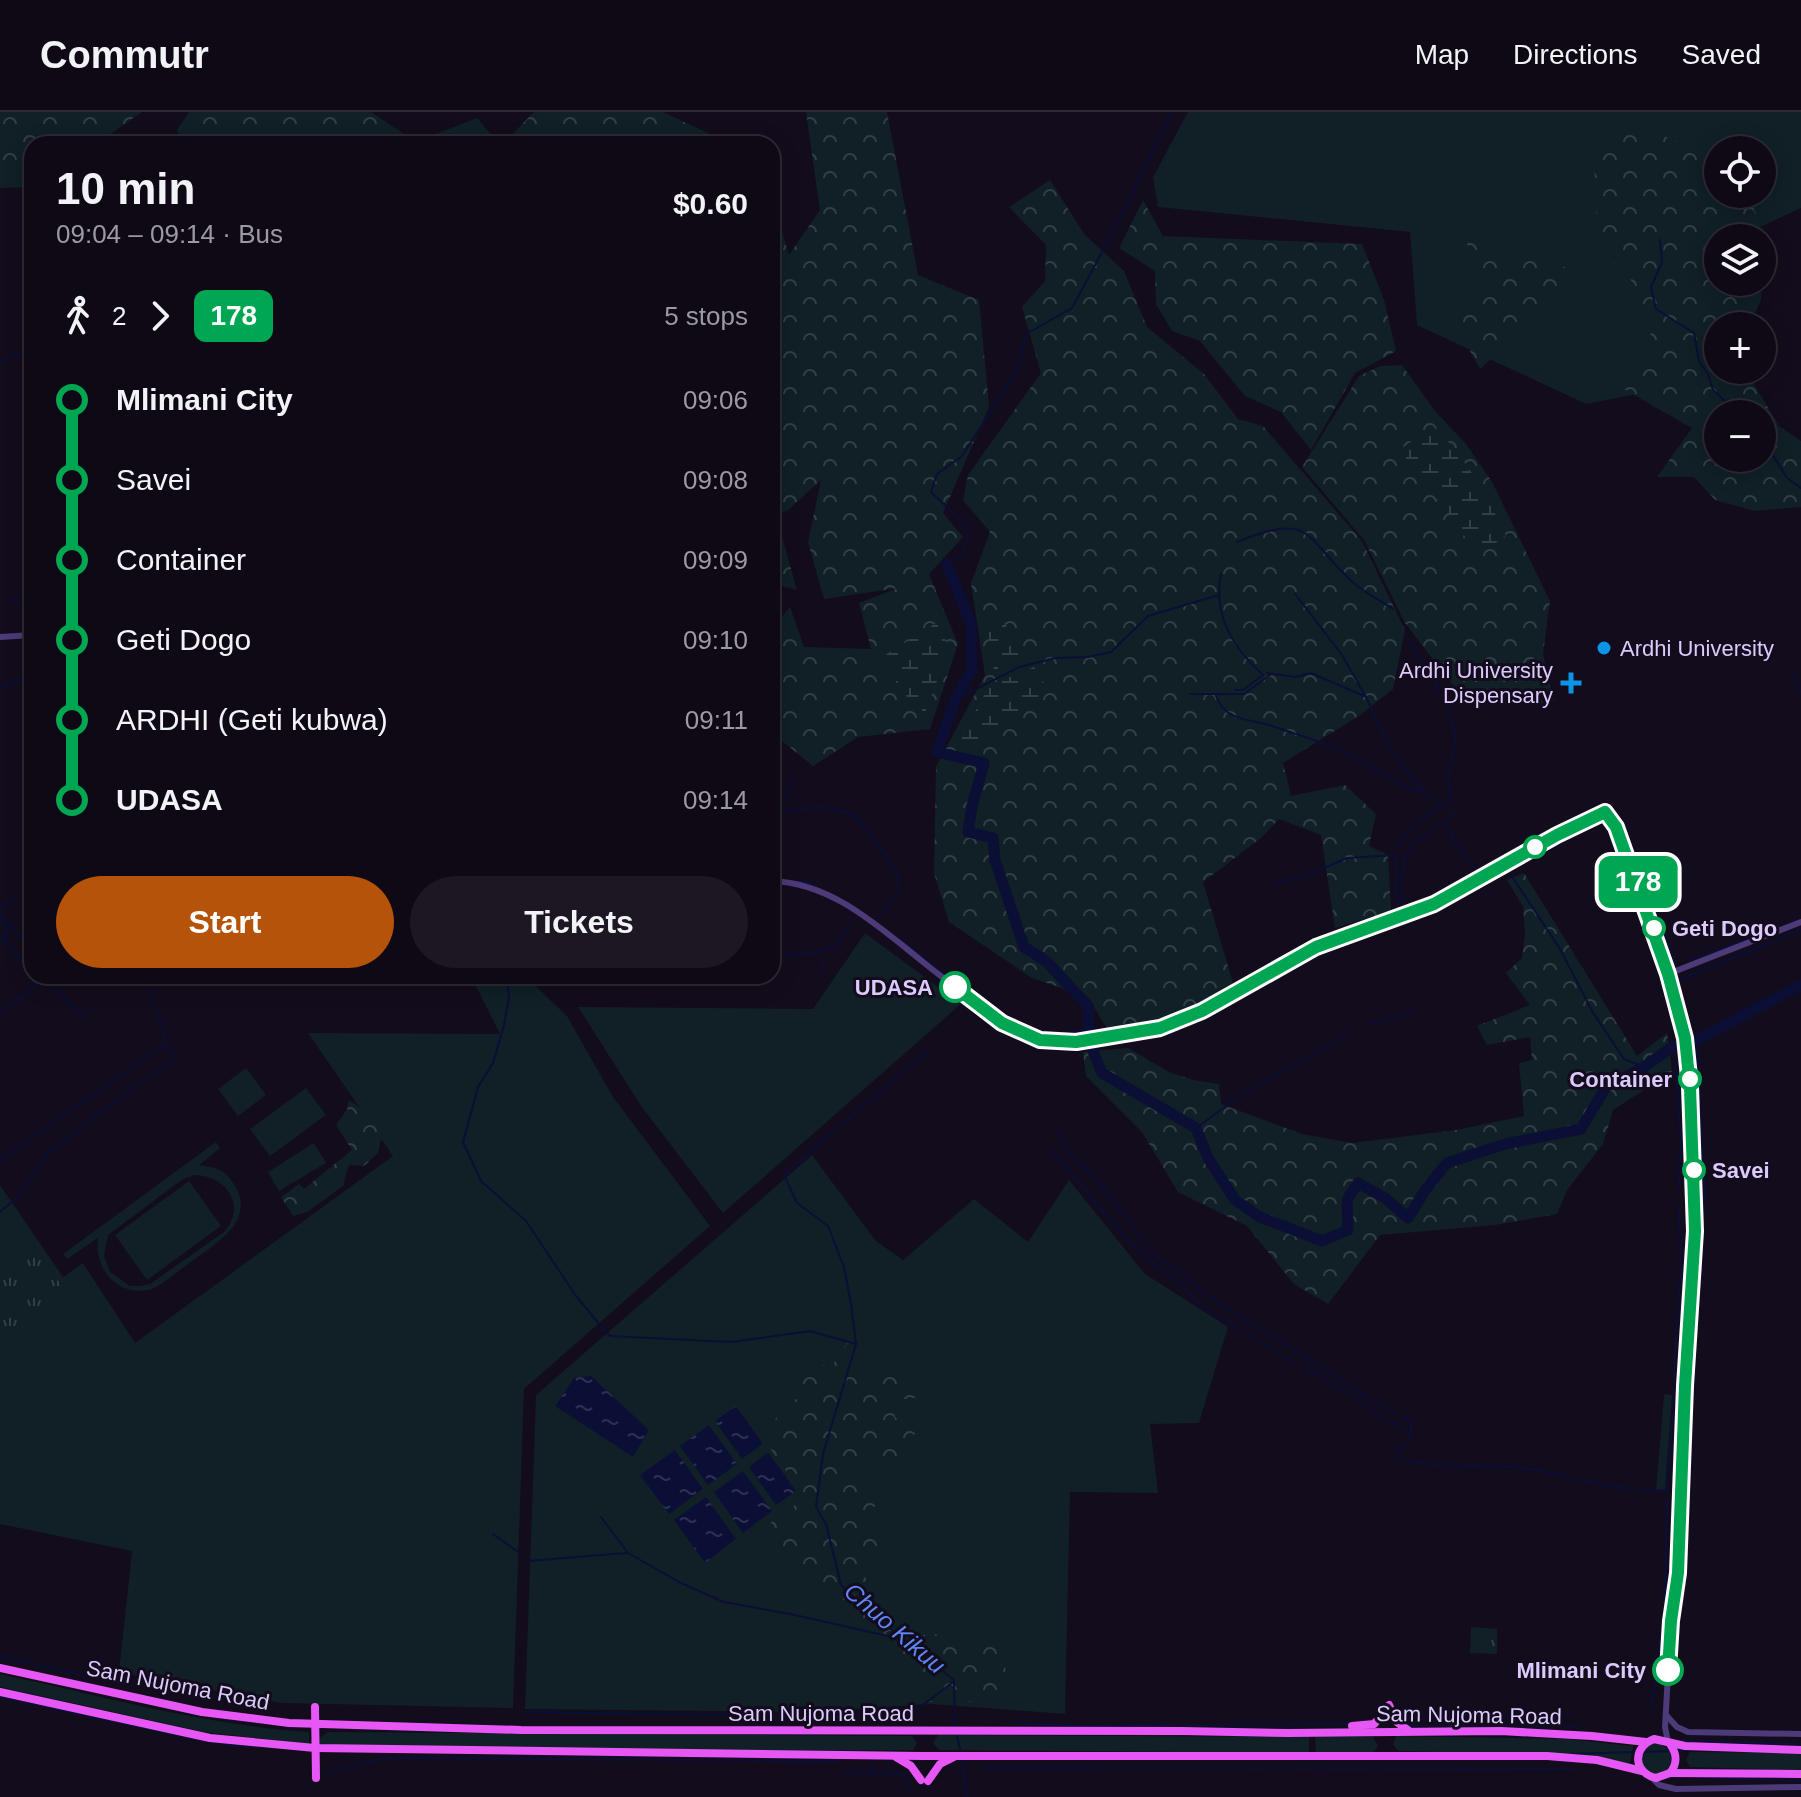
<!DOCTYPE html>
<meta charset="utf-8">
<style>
:root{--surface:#0e0915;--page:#1c1722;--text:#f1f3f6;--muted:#9b9aa0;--line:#2e2a34;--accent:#b45309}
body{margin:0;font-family:Arial,sans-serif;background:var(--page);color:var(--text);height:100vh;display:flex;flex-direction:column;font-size:30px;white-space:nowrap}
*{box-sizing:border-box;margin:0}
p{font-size:26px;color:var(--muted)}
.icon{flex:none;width:44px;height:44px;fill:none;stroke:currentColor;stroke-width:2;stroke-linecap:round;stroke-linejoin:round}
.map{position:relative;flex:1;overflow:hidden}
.panel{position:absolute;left:24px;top:24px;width:756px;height:848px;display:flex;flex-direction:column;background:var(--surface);border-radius:24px;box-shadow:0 4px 20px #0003,0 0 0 2px var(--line)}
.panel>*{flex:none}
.badge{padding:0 16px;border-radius:12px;font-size:28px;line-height:52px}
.tools{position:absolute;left:1704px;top:24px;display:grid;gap:16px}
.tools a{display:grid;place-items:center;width:72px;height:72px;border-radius:50%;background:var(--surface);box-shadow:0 4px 20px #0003,0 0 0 2px var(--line);font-size:40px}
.map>.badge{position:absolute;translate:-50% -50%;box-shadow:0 0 0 4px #fff}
.legs{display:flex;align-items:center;gap:12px;height:88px;padding:0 32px;font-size:26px}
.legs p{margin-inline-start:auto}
.head{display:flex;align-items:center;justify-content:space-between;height:136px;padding:0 32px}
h1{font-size:44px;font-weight:600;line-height:60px}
.primary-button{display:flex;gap:16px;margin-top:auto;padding:16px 32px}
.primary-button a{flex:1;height:92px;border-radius:48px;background:var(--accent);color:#fff;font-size:32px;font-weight:600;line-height:92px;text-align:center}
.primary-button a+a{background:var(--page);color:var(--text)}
ul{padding:0 32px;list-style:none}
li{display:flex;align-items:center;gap:28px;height:80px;font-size:30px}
li i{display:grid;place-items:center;width:12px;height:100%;margin:0 10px;background:currentColor}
li i::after{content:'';width:20px;height:20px;margin:-10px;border:6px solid;border-radius:50%;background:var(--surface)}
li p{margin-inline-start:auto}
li:first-child i{background:linear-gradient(#0000 50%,currentColor 0)}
li:last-child i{background:linear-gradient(currentColor 50%,#0000 0)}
header{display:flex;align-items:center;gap:48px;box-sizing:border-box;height:112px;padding:0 40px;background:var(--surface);border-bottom:2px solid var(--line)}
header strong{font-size:38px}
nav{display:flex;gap:44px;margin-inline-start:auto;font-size:28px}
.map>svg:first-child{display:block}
.green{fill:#102026;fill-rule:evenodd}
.forest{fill:url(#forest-crowns);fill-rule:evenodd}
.wetland{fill:url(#wetland-marsh)}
.park{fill:url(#park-tufts)}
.water{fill:url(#water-ripples)}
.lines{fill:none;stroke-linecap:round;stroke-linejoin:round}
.stream{stroke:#0b0f36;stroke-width:2}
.river{stroke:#0b0f36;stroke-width:11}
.tertiary{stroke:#4d3a79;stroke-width:6}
.primary{stroke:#e657f6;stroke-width:8}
.line-1-casing{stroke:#fff;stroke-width:18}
.line-1{stroke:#00a651;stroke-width:12}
.poi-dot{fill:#0c95e6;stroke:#130c1c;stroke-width:3}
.stop-1-dot{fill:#fff;stroke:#00a651;stroke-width:4}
.labels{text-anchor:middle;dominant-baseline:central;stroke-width:6;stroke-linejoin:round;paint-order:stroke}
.poi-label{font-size:22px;fill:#ddcafc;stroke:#130c1c;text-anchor:start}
.stop-label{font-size:22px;font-weight:bold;fill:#ddcafc;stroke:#130c1c;text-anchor:end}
.street-label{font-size:22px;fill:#ddcafc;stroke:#130c1c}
.water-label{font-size:24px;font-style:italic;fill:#5e87f6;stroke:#130c1c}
</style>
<header>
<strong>Commutr</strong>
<nav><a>Map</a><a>Directions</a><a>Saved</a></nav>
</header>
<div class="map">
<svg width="1801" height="1685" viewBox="0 0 1801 1685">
<defs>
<pattern id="forest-crowns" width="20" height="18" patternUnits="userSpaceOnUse" patternTransform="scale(2)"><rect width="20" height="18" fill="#102026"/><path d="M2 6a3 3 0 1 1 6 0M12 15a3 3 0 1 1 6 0" fill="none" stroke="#323f46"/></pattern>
<pattern id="wetland-marsh" width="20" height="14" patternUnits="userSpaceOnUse" patternTransform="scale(2)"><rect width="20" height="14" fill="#102026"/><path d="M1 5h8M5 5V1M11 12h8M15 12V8" fill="none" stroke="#323f46"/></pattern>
<pattern id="park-tufts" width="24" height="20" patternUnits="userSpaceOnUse" patternTransform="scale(2)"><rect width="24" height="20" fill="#102026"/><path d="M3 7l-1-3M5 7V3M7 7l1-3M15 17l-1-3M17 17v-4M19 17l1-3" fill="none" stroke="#323f46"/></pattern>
<pattern id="water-ripples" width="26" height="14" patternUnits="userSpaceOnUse" patternTransform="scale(2)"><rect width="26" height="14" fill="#0b0f36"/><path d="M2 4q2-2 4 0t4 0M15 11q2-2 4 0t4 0" fill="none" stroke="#2e3154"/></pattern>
</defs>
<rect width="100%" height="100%" fill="#130c1c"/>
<g class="green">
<path d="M1188 0H1801V96L1737 126H1718L1658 278 1586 292 1417 213 1410 120 1158 95 1153 65ZM1718 38H1762V82H1718Z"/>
<path d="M865 821 961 892 723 1101 641 994 578 895 813 897Z"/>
<path d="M471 864H525L567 904 613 985 710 1114 524 1277 513 1596 281 1591 119 1560 132 1439 0 1412V1073L63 1165 83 1151 135 1231 393 1044 308 921 500 922Z"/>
<path d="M246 956 266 983 238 1004 218 977Z"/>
<path d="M306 976 326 1003 270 1044 250 1017Z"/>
<path d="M216 1030 220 1036 199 1053C214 1055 225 1057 234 1072 259 1111 210 1135 184 1155 173 1162 160 1176 148 1178 115 1184 94 1155 98 1126L67 1147 63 1142ZM195 1063C227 1064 247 1094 224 1120L150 1172 139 1174H130L110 1160 104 1144 108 1123 183 1067Z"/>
<path d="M314 1031 326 1051 279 1079 268 1060Z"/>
<path d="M812 1043 876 1129 903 1148 974 1087 1028 1130 1069 1068 1145 1162 1228 1215 1199 1311 1150 1312 1158 1381 1070 1380 1065 1602 930 1592 814 1600 525 1597 536 1283Z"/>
<path d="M189 1069 221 1114 147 1168 115 1123Z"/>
<path d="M1664 1282 1672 1283 1665 1377 1656 1378Z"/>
<path d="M0 1562C102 1584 204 1613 309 1620V1632L204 1620 0 1575Z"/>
<path d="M328 1620 912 1624 917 1631 913 1638 498 1640 319 1633 317 1628Z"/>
<path d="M938 1623 1309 1625V1641L939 1638 933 1631Z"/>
<path d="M1315 1624 1373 1625 1378 1634 1373 1641 1316 1642Z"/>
<path d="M1396 1624 1567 1627 1633 1634 1630 1652 1565 1643 1398 1639 1393 1632Z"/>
<circle cx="1656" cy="1647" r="15"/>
<path d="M1690 1640 1801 1641V1658L1690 1655 1686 1648Z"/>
</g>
<g class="forest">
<path d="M0 0H142L96 32H32V75L0 76Z"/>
<path d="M189 0H371L416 30 477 6 499 32H183L177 18Z"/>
<path d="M534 0H663L731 32H503Z"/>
<path d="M806 0H887L918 163 979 188 989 295 943 401 963 425 929 462 958 532 930 617 858 625 813 654 772 621V516L790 495 804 535 871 537 859 491 898 476 824 487 808 430 821 368 787 399 772 401V86L789 143 820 98Z"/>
<path d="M1637 10 1718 51V82H1747L1761 113V126H1718V170H1761V188L1749 214H1718V258H1745L1780 315 1801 329V395L1755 399 1715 388 1694 365H1657L1692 316 1620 275 1651 222 1629 163 1598 137 1594 52ZM1718 302H1762V346H1718Z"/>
<path d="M1050 68 1084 122 1124 159 1147 215 1204 262 1238 307 1263 314 1362 429 1405 518 1393 577 1360 603 1283 651 1291 684 1345 673 1376 702 1369 734 1388 743 1391 799 1335 816 1321 723 1279 707 1261 726 1203 770 1233 871 1182 902 1107 917 1088 885 1032 866 949 810 934 761 936 655 985 563 971 471 990 420 963 388 968 363 1041 261 1022 195 1045 169 1046 133 1009 95Z"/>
<path d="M1143 88 1163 124 1362 132 1384 188 1396 239 1355 261 1311 338 1281 300 1245 284 1200 229 1172 219 1156 192 1155 159 1119 136Z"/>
<path d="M1465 127 1585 161 1480 257 1456 214 1486 182Z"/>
<path d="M1402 253 1435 299 1466 332 1492 370 1550 489 1543 542 1554 589 1530 594 1493 578 1459 581 1405 511 1364 428 1302 355 1359 264 1380 254Z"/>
<path d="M772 423 782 425 797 478 782 474 772 479Z"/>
<path d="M1524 761 1637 944 1667 921 1672 960 1613 998 1603 1032 1567 1078 1557 1102 1495 1113 1380 1123 1328 1192 1294 1172 1247 1114 1178 1080 1142 1020 1086 964 1083 940 1128 936 1169 960 1193 968 1219 972 1221 992 1302 1022 1352 1031 1456 1018 1524 1004 1519 951 1532 948 1530 925 1487 933 1477 914 1530 893 1506 861 1522 846 1525 822 1523 794 1507 768Z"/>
<path d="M349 988 363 998 378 1002 396 1027H381L378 1041 364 1054 349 1053 343 1074 307 1100 293 1104 281 1085 299 1072 304 1077 352 1038 336 1013 347 998Z"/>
<path d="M848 1230 870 1265 891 1234 889 1252 904 1270 913 1265 916 1286 893 1288 895 1305 915 1321C899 1358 898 1353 861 1355L863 1375 883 1381 863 1413 891 1439 865 1464 881 1501 918 1523 944 1522 974 1539 980 1516 999 1520 1011 1589 918 1590 938 1577 913 1550 871 1518 834 1499 815 1467 779 1449 766 1414 805 1386 769 1335 777 1301 804 1281 800 1248 831 1255Z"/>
</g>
<g class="wetland">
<path d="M1432 313C1466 345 1486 382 1506 424L1478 442 1400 338Z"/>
<path d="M1001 508 1032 546 995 564 986 513Z"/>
<path d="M938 510 949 537 923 606 879 547Z"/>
<path d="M1034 555 1049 580 967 643 957 634 989 574Z"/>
</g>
<g class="park">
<path d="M29 1128 69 1184 0 1234V1148Z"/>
<path d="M1471 1515 1497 1517V1542L1470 1541Z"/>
</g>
<g class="water">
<path d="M591 1264 649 1318 633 1345 555 1294 574 1266Z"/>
<path d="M736 1294 763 1332 742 1347 715 1309Z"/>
<path d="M709 1313 737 1352 708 1373 680 1334Z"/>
<path d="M675 1338 703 1377 669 1402 640 1363Z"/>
<path d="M768 1340 796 1379 776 1393 749 1355Z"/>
<path d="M743 1359 772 1399 743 1421 714 1380Z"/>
<path d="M706 1385 736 1427 705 1451 674 1408Z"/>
</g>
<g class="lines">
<g class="stream">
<path d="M1660 128 1662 151 1651 175 1656 197 1694 221 1699 249 1708 262 1713 278 1725 289 1734 288 1746 298 1744 302"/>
<path d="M23 194 32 227"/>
<path d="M0 249 32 236"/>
<path d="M1762 338 1765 342 1771 340 1787 366 1801 376"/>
<path d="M1237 430C1316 397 1305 429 1356 473 1367 482 1381 489 1393 497"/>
<path d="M947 452 962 442 970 417 931 380 937 362 962 344 1018 257 1026 222 1072 196 1122 103 1172 0"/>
<path d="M1221 462C1213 504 1233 536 1263 563L1243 578H1235"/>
<path d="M1295 482 1342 543 1366 585 1389 634 1422 679 1442 694"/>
<path d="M9 483 19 491 32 493"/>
<path d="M1791 560 1801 581"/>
<path d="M1267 561 1296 565 1311 561 1364 584"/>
<path d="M0 577 32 560"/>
<path d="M1190 582H1244L1270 563"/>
<path d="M1216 584C1226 612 1254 606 1278 616 1301 624 1326 631 1348 642 1374 654 1391 671 1420 679"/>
<path d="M955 588 1019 555 1056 546 1088 545 1111 540 1148 504 1219 483"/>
<path d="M772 691 785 690 792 664"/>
<path d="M772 700 823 695 853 702 883 739 898 765V775"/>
<path d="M1618 705 1676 853"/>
<path d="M1584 707 1600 697"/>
<path d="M1445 710 1457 734 1480 764"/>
<path d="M1399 736C1403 713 1432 700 1451 689L1448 667 1456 627 1447 591 1406 523"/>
<path d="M1511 763 1560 837 1592 899 1624 947 1644 955"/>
<path d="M777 767 809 771 817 775"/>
<path d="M1277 771 1313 761 1347 746 1396 743 1397 795"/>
<path d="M1401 771 1404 749 1412 732 1445 709 1457 697"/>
<path d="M1401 778 1405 801"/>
<path d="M1429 791 1452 779"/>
<path d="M0 796 15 786"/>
<path d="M0 800 15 819 32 834"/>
<path d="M1385 806 1393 803"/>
<path d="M0 807 8 818 4 826"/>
<path d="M875 811 898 780"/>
<path d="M1789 811 1797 808"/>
<path d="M900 827 970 883"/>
<path d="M0 829 4 826 28 859 29 866 37 873"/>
<path d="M772 841 778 842"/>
<path d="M782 842C812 844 842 841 850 807"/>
<path d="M1690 848 1764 821"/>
<path d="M822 856V845"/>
<path d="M507 864 509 885 504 913 493 951 478 975 463 1030 481 1069 526 1109 576 1184 605 1219 610 1224 731 1230 810 1219 856 1232"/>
<path d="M1681 867 1801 818"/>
<path d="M1195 899C1250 867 1303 832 1364 814"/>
<path d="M0 900 44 868 65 885 80 904 90 898"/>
<path d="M1370 912 1414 899"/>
<path d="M1169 923C1235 885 1301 839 1375 820"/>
<path d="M1089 925 1091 934"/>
<path d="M1060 926 1070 925 1071 919H1089L1100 923 1175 908"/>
<path d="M1697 928 1698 965"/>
<path d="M841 1013 927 940"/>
<path d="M1196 1016 1244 981 1351 921"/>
<path d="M835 1018 784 1063 797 1091 828 1114 844 1155 851 1192 856 1232 823 1342 816 1395 826 1412 841 1473 902 1527 954 1568 955 1614"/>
<path d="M1056 1020 1068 1040 1094 1064 1155 1143 1217 1190 1396 1302"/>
<path d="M1051 1037 1116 1115 1158 1156 1184 1176 1199 1192 1242 1218"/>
<path d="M0 1048 164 933"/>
<path d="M1679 1077 1681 1033 1676 955 1680 934"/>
<path d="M0 1100 23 1080 47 1041 138 972 177 946 165 933V922L145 864"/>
<path d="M1699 1150 1705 1082 1699 973"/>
<path d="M1695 1163 1697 1156"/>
<path d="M1677 1195 1681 1163 1679 1096"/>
<path d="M1248 1221 1294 1251"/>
<path d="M1303 1256 1316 1260 1411 1322 1409 1330 1399 1338 1396 1346C1441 1359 1490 1350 1536 1358 1569 1364 1599 1374 1633 1377"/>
<path d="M1674 1270 1677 1200"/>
<path d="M1402 1305 1411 1310V1322"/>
<path d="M1640 1378 1667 1379 1674 1276"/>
<path d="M601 1405 628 1441 679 1470 724 1490 795 1503 901 1527"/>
<path d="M493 1422 521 1442"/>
<path d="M528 1449 626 1441"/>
<path d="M1664 1503 1667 1388"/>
<path d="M0 1544 117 1571"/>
<path d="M0 1585 200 1628"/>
<path d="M1652 1595 1660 1523 1664 1518"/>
<path d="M524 1600 824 1604 915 1599 953 1570"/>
<path d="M1400 1607 1570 1603"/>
<path d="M1013 1611 1091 1614 1175 1613"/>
<path d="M1183 1613 1349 1612"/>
<path d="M1408 1613 1577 1614"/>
<path d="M957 1624 961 1641"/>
<path d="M1683 1628 1801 1632"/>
<path d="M218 1631 252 1636"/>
<path d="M1678 1639 1692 1638"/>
<path d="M1642 1640 1672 1639"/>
<path d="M1570 1642 1636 1640"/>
<path d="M962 1647 967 1685"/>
<path d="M981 1656 1573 1657"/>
<path d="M846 1660 903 1662 911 1678"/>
<path d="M872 1660V1651"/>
<path d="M327 1661 385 1646 837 1649"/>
<path d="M888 1661 889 1651"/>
<path d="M1698 1665 1801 1669"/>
</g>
<g class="river">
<path d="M947 452 971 512 972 557 955 588 937 640 984 651 972 694 968 720 993 726 995 748 1024 835 1046 849 1088 894 1089 925"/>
<path d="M1693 930 1801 873"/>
<path d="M1091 934 1102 961 1196 1016 1208 1046 1235 1088 1260 1105 1322 1129 1348 1118 1347 1088 1358 1071 1385 1086 1408 1106 1426 1077 1447 1051 1505 1032 1581 1017 1606 975 1644 955 1672 935 1680 934"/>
</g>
<g class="tertiary">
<path d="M0 525 32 523"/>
<path d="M772 769C832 771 878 814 923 850 949 871 976 891 1002 911L1040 928 1076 930 1139 921 1170 913 1202 899 1269 859 1323 832 1434 792 1557 723 1605 700 1616 715 1653 813 1684 922 1690 975 1695 1119 1685 1274 1678 1461 1669 1545 1665 1615 1668 1630"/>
<path d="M1668 862 1801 810"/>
<path d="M1666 1603 1677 1615 1688 1620 1801 1622"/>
<path d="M1652 1666 1659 1673 1676 1677 1801 1675"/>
</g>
<g class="primary">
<path d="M0 1556 202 1600 289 1611 521 1618 1182 1619 1288 1621 1501 1619 1592 1624 1646 1630"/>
<path d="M0 1580 210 1626 315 1636 921 1644H1547L1597 1648 1642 1659"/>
<path d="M1389 1593 1397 1610 1409 1619"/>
<path d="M315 1595 316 1666"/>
<path d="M1352 1614 1374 1612 1382 1603"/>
<path d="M1670 1632C1677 1642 1678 1651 1670 1661L1656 1666C1633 1661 1632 1635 1654 1627L1685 1634 1801 1638"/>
<path d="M896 1645 911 1654 921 1668"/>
<path d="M1670 1661 1801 1662"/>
<path d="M928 1669 940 1652 954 1645"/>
</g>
</g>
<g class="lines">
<defs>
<path id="line-1" d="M955 875 1002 911 1040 928 1076 930 1160 916 1202 899 1316 835 1434 792 1557 723 1605 700 1616 715 1668 862 1685 926 1690 975 1695 1119 1685 1274 1678 1461 1671 1509 1668 1558"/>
</defs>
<use href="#line-1" class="line-1-casing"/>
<use href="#line-1" class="line-1"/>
</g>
<g class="poi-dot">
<circle cx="1604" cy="536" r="8"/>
<path d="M1567 559h8v8h8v8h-8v8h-8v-8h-8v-8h8z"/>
</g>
<g class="stop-1-dot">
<circle cx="1535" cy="735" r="10"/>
<circle cx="1654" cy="816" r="10"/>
<circle cx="955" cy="875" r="14"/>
<circle cx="1690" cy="967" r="10"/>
<circle cx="1694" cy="1058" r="10"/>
<circle cx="1668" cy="1558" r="14"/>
</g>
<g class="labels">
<g class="poi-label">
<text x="1620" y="536">Ardhi University</text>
<text x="1553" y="558" text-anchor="end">Ardhi University<tspan x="1553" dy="25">Dispensary</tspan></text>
</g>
<g class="stop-label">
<text x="1672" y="816" text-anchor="start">Geti Dogo</text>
<text x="933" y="875">UDASA</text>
<text x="1672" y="967">Container</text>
<text x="1712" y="1058" text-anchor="start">Savei</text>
<text x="1646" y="1558">Mlimani City</text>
</g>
<g class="street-label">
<text transform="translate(178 1573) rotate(11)">Sam Nujoma Road</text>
<text x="821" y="1601">Sam Nujoma Road</text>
<text transform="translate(1469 1603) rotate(1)">Sam Nujoma Road</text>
</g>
<g class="water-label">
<text transform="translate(895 1516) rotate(41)">Chuo Kikuu</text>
</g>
</g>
</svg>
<div class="tools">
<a><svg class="icon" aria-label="locate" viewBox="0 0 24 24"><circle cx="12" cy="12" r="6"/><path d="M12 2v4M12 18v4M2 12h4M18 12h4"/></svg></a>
<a><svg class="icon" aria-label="layers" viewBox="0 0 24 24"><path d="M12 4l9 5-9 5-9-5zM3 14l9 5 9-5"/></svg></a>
<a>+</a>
<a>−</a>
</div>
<b class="badge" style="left:1638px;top:770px;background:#00a651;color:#fff">178</b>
<section class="panel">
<div class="head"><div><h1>10 min</h1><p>09:04 – 09:14 · Bus</p></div><b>$0.60</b></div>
<div class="legs"><svg class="icon" aria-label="walk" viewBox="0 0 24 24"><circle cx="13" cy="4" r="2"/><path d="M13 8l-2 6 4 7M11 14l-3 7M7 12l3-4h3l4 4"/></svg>2<svg class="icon" aria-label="forward" viewBox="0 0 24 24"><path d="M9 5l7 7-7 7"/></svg><b class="badge" style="background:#00a651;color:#fff">178</b><p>5 stops</p></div>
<ul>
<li><i style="color:#00a651"></i><b>Mlimani City</b><p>09:06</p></li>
<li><i style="color:#00a651"></i><span>Savei</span><p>09:08</p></li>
<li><i style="color:#00a651"></i><span>Container</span><p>09:09</p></li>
<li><i style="color:#00a651"></i><span>Geti Dogo</span><p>09:10</p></li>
<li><i style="color:#00a651"></i><span>ARDHI (Geti kubwa)</span><p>09:11</p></li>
<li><i style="color:#00a651"></i><b>UDASA</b><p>09:14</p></li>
</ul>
<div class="primary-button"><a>Start</a><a>Tickets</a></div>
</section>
</div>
